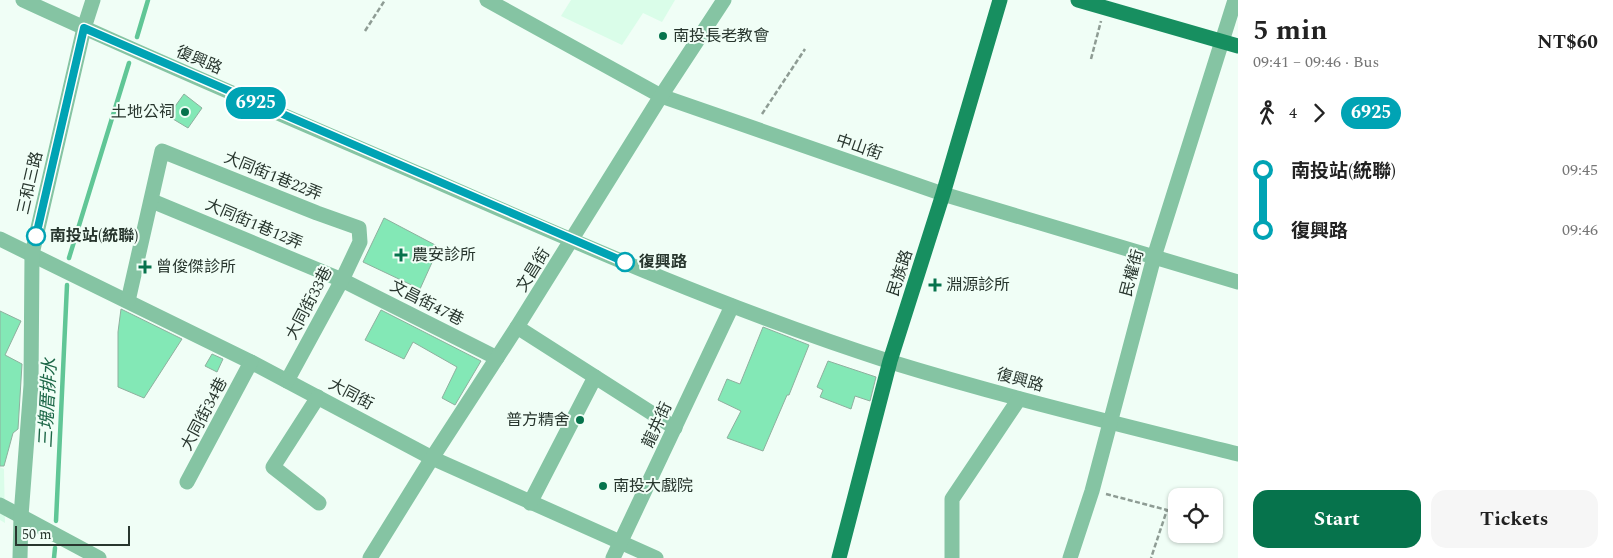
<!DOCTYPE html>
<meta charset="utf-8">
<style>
:root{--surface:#fff;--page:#f6f6f6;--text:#222;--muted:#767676;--accent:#06734c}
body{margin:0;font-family:Spectral,"Noto Sans TC",serif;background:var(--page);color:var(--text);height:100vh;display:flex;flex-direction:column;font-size:19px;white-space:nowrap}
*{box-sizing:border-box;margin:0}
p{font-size:16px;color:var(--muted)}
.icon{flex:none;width:28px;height:28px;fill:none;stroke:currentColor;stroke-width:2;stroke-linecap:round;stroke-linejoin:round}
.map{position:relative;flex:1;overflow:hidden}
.side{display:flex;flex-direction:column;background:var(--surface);width:375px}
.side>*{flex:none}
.badge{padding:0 10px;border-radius:16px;font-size:18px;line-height:32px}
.tools{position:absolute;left:1168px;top:488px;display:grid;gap:10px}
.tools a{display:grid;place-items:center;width:55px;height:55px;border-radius:10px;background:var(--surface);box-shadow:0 1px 4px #0004;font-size:25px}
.scale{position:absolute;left:15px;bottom:12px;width:115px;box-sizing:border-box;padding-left:5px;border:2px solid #28362e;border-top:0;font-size:14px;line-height:18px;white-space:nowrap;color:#28362e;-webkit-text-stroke:4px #f0fef6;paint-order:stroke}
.map>.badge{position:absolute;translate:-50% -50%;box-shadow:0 0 0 2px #fff}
.legs{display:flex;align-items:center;gap:8px;height:55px;padding:0 15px;font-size:16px}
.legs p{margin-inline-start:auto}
.overview{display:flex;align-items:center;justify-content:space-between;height:85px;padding:0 15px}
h1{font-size:28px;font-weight:700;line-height:38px}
.cta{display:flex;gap:10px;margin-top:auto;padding:10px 15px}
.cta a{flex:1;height:58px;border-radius:15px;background:var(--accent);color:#fff;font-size:20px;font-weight:700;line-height:58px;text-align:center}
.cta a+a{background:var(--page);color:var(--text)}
ul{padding:0 15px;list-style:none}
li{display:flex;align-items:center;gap:18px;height:60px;font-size:19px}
li i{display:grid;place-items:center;width:8px;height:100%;margin:0 6px;background:currentColor}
li i::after{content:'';width:12px;height:12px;margin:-6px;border:4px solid;border-radius:50%;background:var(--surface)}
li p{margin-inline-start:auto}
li:first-child i{background:linear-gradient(#0000 50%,currentColor 0)}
li:last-child i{background:linear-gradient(currentColor 50%,#0000 0)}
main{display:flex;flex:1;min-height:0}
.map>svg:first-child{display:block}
.built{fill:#dafde9}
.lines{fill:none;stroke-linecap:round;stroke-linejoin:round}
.stream{stroke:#60c696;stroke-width:4.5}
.building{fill:#83e8b6;stroke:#8eb09e}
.path{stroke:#8e9c94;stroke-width:2.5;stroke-dasharray:5 2.5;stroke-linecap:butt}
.minor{stroke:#85c4a3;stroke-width:15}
.major{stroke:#178f60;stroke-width:15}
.line-1-casing{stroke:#fff;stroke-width:11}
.line-1{stroke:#00a3b4;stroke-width:8}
.poi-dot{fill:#06734c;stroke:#f0fef6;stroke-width:2}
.stop-1-dot{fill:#fff;stroke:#00a3b4;stroke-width:2.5}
.labels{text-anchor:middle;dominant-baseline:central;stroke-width:4;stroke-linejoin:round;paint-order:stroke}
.poi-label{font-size:16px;fill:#28362e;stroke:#f0fef6;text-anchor:start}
.street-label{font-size:16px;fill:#28362e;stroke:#f0fef6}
.stop-label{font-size:16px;font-weight:bold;fill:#28362e;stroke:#f0fef6;text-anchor:start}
.water-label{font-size:18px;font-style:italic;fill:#1b6646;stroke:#f0fef6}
</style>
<main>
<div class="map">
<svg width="1238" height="558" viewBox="0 0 1238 558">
<rect width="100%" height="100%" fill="#f0fef6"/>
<g class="built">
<path d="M571 0H675L662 22 643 13 622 45 561 16Z"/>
<path d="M0 467 4 469 5 523 0 520Z"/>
</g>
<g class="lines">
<g class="stream">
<path d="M137 37 148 0"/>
<path d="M69 258 129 63"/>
<path d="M56 521 67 285"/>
<path d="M54 558 55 548"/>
</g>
</g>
<g class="building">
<path d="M184 94 202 108 188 128 168 116Z"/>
<path d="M384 218 439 247 420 289 363 262Z"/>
<path d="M121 309 182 339 144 398 118 387V332Z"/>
<path d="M381 310 481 361 455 405 442 398 457 367 413 342 404 359 365 340Z"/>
<path d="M0 311 21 321 5 355 22 364 18 429 13 433 4 466H0Z"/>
<path d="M763 327 809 345 789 395H787L763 451 727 438 741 411 718 400 727 379 740 384Z"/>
<path d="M212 354 223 359 217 372 205 366Z"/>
<path d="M828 361 876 377 870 401 855 396 851 409 820 397 823 390 817 387Z"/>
</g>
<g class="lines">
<g class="path">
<path d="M365 31 385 0"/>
<path d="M1091 59 1101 21"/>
<path d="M762 114 805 49"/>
<path d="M1106 494 1167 510 1151 558"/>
</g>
<g class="minor">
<path d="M23 0C155 61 290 118 424 176 577 243 731 311 891 362 1005 397 1122 425 1238 454"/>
<path d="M487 0 661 96 943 194 1238 282"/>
<path d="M152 201 342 280 497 358"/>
<path d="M0 239 251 362 432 458 656 558"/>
<path d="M128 301 162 151 317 213 359 228 360 242 342 280 287 381"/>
<path d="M517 327 675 428"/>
<path d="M318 397 273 467 319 503"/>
<path d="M187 482 251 362"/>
<path d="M530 503 595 377"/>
<path d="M0 505 99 558"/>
<path d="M20 558 21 516 31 385 32 254 84 28 93 0"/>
<path d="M370 558 432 458 517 327 661 96 724 0"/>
<path d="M613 558 732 306"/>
<path d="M952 558V499L1019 399"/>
<path d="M1070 558 1092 491 1154 257 1235 0"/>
</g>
<g class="major">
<path d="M1078 0 1238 46"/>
<path d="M839 558 890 361 943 194 1000 0"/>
</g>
</g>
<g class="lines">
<defs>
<path id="line-1" d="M36 236 84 28 625 262"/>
</defs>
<use href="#line-1" class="line-1-casing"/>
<use href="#line-1" class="line-1"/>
</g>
<g class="poi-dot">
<circle cx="663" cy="36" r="5"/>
<circle cx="185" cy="112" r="5"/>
<path d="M398.5 247.5h5v5h5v5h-5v5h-5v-5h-5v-5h5z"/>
<path d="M142.5 259.5h5v5h5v5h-5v5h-5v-5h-5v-5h5z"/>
<path d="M932.5 277.5h5v5h5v5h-5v5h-5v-5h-5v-5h5z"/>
<circle cx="580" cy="420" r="5"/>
<circle cx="603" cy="486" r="5"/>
</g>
<g class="stop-1-dot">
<circle cx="36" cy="236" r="9"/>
<circle cx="625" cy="262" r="9"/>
</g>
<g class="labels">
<g class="poi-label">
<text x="673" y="36">南投長老教會</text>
<text x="175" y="112" text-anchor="end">土地公祠</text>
<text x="412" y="255">農安診所</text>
<text x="156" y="267">曾俊傑診所</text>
<text x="946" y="285">淵源診所</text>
<text x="570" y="420" text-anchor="end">普方精舍</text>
<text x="613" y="486">南投大戲院</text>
</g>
<g class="street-label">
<text transform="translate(199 60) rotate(23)">復興路</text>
<text transform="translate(859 147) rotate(19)">中山街</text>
<text transform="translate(273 176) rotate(22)">大同街1巷22弄</text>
<text transform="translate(30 183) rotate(-77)">三和三路</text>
<text transform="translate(254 224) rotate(23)">大同街1巷12弄</text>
<text transform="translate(533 270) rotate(-58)">文昌街</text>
<text transform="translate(900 273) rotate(-72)">民族路</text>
<text transform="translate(1132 273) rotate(-75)">民權街</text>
<text transform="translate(309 303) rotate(-62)">大同街33巷</text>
<text transform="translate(427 303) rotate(27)">文昌街47巷</text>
<text transform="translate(1020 380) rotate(15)">復興路</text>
<text transform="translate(351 394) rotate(28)">大同街</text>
<text transform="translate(204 414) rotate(-62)">大同街34巷</text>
<text transform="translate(657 425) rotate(-65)">龍井街</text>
</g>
<g class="stop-label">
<text x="50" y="236">南投站(統聯)</text>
<text x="639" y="262">復興路</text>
</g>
<g class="water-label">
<text transform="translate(48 403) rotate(-87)">三塊厝排水</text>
</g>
</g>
</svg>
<div class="tools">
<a><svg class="icon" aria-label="locate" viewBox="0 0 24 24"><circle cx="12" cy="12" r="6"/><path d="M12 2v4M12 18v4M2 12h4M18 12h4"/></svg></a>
</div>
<div class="scale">50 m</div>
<b class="badge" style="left:256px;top:103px;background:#00a3b4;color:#fff">6925</b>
</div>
<section class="side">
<div class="overview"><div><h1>5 min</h1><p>09:41 – 09:46 · Bus</p></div><b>NT$60</b></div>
<div class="legs"><svg class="icon" aria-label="walk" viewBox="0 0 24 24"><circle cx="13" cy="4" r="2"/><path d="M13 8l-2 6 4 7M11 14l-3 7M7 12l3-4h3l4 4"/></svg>4<svg class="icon" aria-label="forward" viewBox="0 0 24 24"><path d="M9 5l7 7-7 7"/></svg><b class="badge" style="background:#00a3b4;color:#fff">6925</b></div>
<ul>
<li><i style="color:#00a3b4"></i><b>南投站(統聯)</b><p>09:45</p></li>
<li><i style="color:#00a3b4"></i><b>復興路</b><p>09:46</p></li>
</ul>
<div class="cta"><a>Start</a><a>Tickets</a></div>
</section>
</main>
